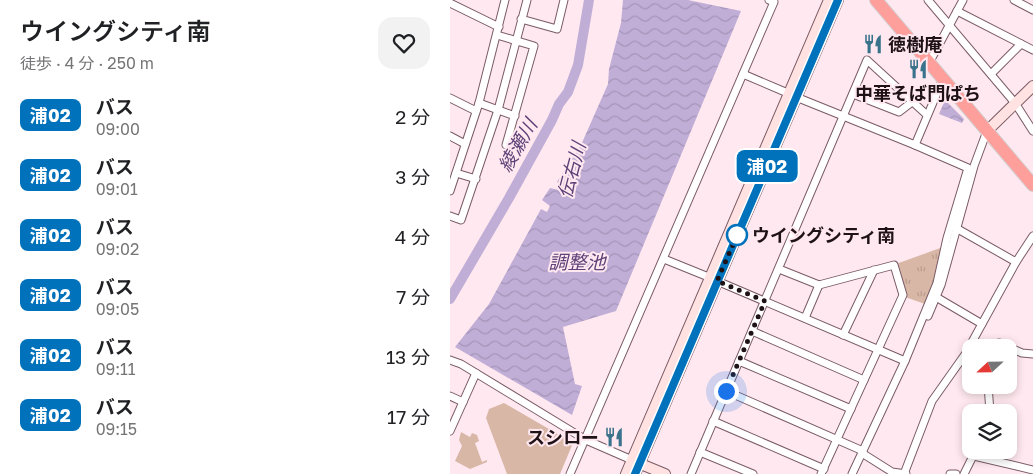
<!DOCTYPE html>
<html lang="ja">
<meta charset="utf-8">
<style>
:root{--surface:#fff;--page:#f2f2f2;--text:#202124;--muted:#757577}
body{margin:0;font-family:"Golos Text","Noto Sans JP",sans-serif;background:var(--page);color:var(--text);height:100vh;display:flex;flex-direction:column;font-size:19px;white-space:nowrap}
*{box-sizing:border-box;margin:0}
p{font-size:16px;color:var(--muted)}
.icon{flex:none;width:28px;height:28px;fill:none;stroke:currentColor;stroke-width:2;stroke-linecap:round;stroke-linejoin:round}
.map{position:relative;flex:1;overflow:hidden}
.sheet{display:flex;flex-direction:column;background:var(--surface);width:450px}
.sheet>*{flex:none}
.badge{padding:0 10px;border-radius:8px;font-size:18px;line-height:32px}
.needle{width:32px;rotate:248deg}
.tools{position:absolute;left:512px;top:339px;display:grid;gap:10px}
.tools a{display:grid;place-items:center;width:55px;height:55px;border-radius:10px;background:var(--surface);box-shadow:0 2px 8px #0003;font-size:25px}
.you{position:absolute;width:25px;height:25px;margin:-12px;border:4px solid #fff;border-radius:50%;background:#1a73e8;box-shadow:0 0 0 8px #1a73e833}
.map>.badge{position:absolute;translate:-50% -50%;box-shadow:0 0 0 2px #fff}
.round{display:grid;place-items:center;flex:none;width:52px;height:52px;border-radius:15px;background:var(--page)}
.overview{display:flex;align-items:center;justify-content:space-between;height:85px;padding:0 20px}
h1{font-size:24px;font-weight:600;line-height:38px}
ul{padding:0;list-style:none}
li{display:flex;align-items:center;gap:15px;height:60px;padding:0 20px}
li div{flex:1}
li b{display:block;font-size:19px}
li em{font-style:normal}
li .badge{min-width:55px;font-weight:700;text-align:center}
main{display:flex;flex:1;min-height:0}
.map>svg:first-child{display:block}
.grass{fill:#d8b7a7}
.park{fill:url(#park-tufts)}
.water{fill:url(#water-waves)}
.lines{fill:none;stroke-linecap:round;stroke-linejoin:round}
.river{stroke:#c0aed7;stroke-width:10}
.street-casing{stroke:#7a5b65;stroke-width:9}
.secondary-casing{stroke:#7a5b65;stroke-width:12}
.highway-casing{stroke:#d2d0d1;stroke-width:14}
.street{stroke:#fff;stroke-width:7}
.secondary{stroke:#ffe2e1;stroke-width:10}
.highway{stroke:#ff9f9c;stroke-width:12}
.line-casing{stroke:#fff;stroke-width:11}
.line{stroke:#0072bc;stroke-width:8}
.walk{stroke:#1f1217;stroke-width:5;stroke-dasharray:0 9}
.stop-dot{fill:#fff;stroke:#0072bc;stroke-width:2.5}
.labels{text-anchor:middle;dominant-baseline:central;stroke-width:4;stroke-linejoin:round;paint-order:stroke}
.poi-label{font-size:18px;font-weight:bold;fill:#1f1217;stroke:#ffe8ef;text-anchor:start}
.stop-label{font-size:18px;font-weight:bold;fill:#1f1217;stroke:#ffe8ef;text-anchor:start}
.water-label{font-size:19px;font-style:italic;fill:#5d4379;stroke:#ffe8ef}
</style>
<main>
<section class="sheet">
<div class="overview"><div><h1>ウイングシティ南</h1><p>徒歩 · 4 分 · 250 m</p></div><a class="round"><svg class="icon" aria-label="heart" viewBox="0 0 24 24"><path d="M12 20l-8-8c-3-5 5-10 8-4 3-6 11-1 8 4z"/></svg></a></div>
<ul>
<li><span class="badge" style="background:#0072bc;color:#fff">浦02</span><div><b>バス</b><p>09:00</p></div><em>2 分</em></li>
<li><span class="badge" style="background:#0072bc;color:#fff">浦02</span><div><b>バス</b><p>09:01</p></div><em>3 分</em></li>
<li><span class="badge" style="background:#0072bc;color:#fff">浦02</span><div><b>バス</b><p>09:02</p></div><em>4 分</em></li>
<li><span class="badge" style="background:#0072bc;color:#fff">浦02</span><div><b>バス</b><p>09:05</p></div><em>7 分</em></li>
<li><span class="badge" style="background:#0072bc;color:#fff">浦02</span><div><b>バス</b><p>09:11</p></div><em>13 分</em></li>
<li><span class="badge" style="background:#0072bc;color:#fff">浦02</span><div><b>バス</b><p>09:15</p></div><em>17 分</em></li>
</ul>
</section>
<div class="map">
<svg width="583" height="474" viewBox="0 0 583 474">
<defs>
<pattern id="park-tufts" width="24" height="20" patternUnits="userSpaceOnUse" patternTransform="scale(1.25)"><rect width="24" height="20" fill="#d8b7a7"/><path d="M3 7l-1-3M5 7V3M7 7l1-3M15 17l-1-3M17 17v-4M19 17l1-3" fill="none" stroke="#b99c8f"/></pattern>
<pattern id="water-waves" width="16" height="10" patternUnits="userSpaceOnUse" patternTransform="scale(1.25)"><rect width="16" height="10" fill="#c0aed7"/><path d="M0 5q4-4 8 0t8 0" fill="none" stroke="#a595b8"/></pattern>
</defs>
<rect width="100%" height="100%" fill="#ffe8ef"/>
<g class="grass">
<path d="M54 403 123 443 110 474H57L36 418 39 409Z"/>
<path d="M11 432 20 437 22 433 27 435 29 441 25 443 32 462 37 460V462L20 469 5 461 12 446 9 440Z"/>
</g>
<path class="park" d="M493 247 484 283 475 304 455 297 446 264Z"/>
<g class="water">
<path d="M173 0H238L291 11 166 311 113 327 125 384 132 386 122 415 5 347 39 304 91 209 97 212 100 206 92 200 100 188 109 190 112 186 107 182 131 145 158 84 159 69 171 23Z"/>
<path d="M495 100 514 119 512 123 489 114Z"/>
</g>
<g class="lines">
<path class="river" d="M0 299 59 198 102 120 109 104 118 92 128 65 139 0"/>
<defs>
<g id="street">
<path d="M478 0 565 103 583 131"/>
<path d="M564 0 583 10"/>
<path d="M0 3 49 27"/>
<path d="M507 11 583 50"/>
<path d="M71 19 107 29 114 0"/>
<path d="M47 35 84 46 56 145"/>
<path d="M479 63 513 0"/>
<path d="M293 74 340 94"/>
<path d="M541 74 571 44"/>
<path d="M403 94 449 112 462 102"/>
<path d="M346 97 465 145 518 168 497 238 487 283 455 361 402 474"/>
<path d="M0 98 26 111"/>
<path d="M29 103 65 116"/>
<path d="M0 136 15 144"/>
<path d="M465 145 493 79"/>
<path d="M6 173 26 179"/>
<path d="M0 191 29 103 55 0"/>
<path d="M0 216 11 220 48 110 77 0"/>
<path d="M506 228 566 262"/>
<path d="M214 259 261 278"/>
<path d="M329 269 369 285 444 265 453 295 371 474"/>
<path d="M267 281 455 361"/>
<path d="M486 297 532 324"/>
<path d="M478 316 491 285 524 166 537 131"/>
<path d="M355 318 369 285"/>
<path d="M302 331 414 380"/>
<path d="M393 335 424 270"/>
<path d="M544 348 549 343 572 353 583 354"/>
<path d="M0 360 11 364 136 440 182 460"/>
<path d="M289 361 401 409"/>
<path d="M538 385 540 412"/>
<path d="M276 391 413 451"/>
<path d="M0 396 13 402"/>
<path d="M263 421 374 469"/>
<path d="M0 431 26 373"/>
<path d="M250 452 303 474"/>
<path d="M415 455 442 472 456 474"/>
<path d="M524 456 583 470"/>
<path d="M120 474 324 2 319 0"/>
<path d="M241 474 417 60 477 115"/>
<path d="M454 474 482 401 516 353 566 262 583 236"/>
<path d="M500 474H506"/>
<path d="M514 474 526 450"/>
</g>
<g id="secondary">
<path d="M537 131 583 86"/>
<path d="M186 462 215 474"/>
<path d="M176 474 379 0"/>
<path d="M185 474 388 0"/>
</g>
<path id="highway" d="M426 0 583 185"/>
</defs>
<use href="#street" class="street-casing"/>
<use href="#secondary" class="secondary-casing"/>
<use href="#highway" class="highway-casing"/>
<use href="#street" class="street"/>
<use href="#secondary" class="secondary"/>
<use href="#highway" class="highway"/>
</g>
<g class="lines">
<defs>
<path id="line" d="M185 474 388 0"/>
</defs>
<use href="#line" class="line-casing"/>
<use href="#line" class="line"/>
<path class="walk" d="M276 391 315 301 267 281 289 231 287 235"/>
</g>
<defs>
<symbol id="restaurant-bare" viewBox="-9 -9 18 18"><path d="M-5-6h1v4h1v-4h1v4h1v-4h1v5L-1.5 .5V6h-2V.5L-5-1ZM5-6V6H3V1.5H1.5Q1.5-4 5-6Z" fill="#39728b" stroke="#ffe8ef" stroke-width="2.5" paint-order="stroke"/></symbol>
</defs>
<g fill-rule="evenodd">
<use href="#restaurant-bare" x="409" y="30" width="28" height="28"/>
<use href="#restaurant-bare" x="454" y="55" width="28" height="28"/>
<use href="#restaurant-bare" x="150" y="423" width="28" height="28"/>
</g>
<circle class="stop-dot" cx="287" cy="235" r="10"/>
<g class="labels">
<g class="poi-label">
<text x="438" y="44">徳樹庵</text>
<text x="468" y="93" text-anchor="middle">中華そば門ぱち</text>
<text x="149" y="437" text-anchor="end">スシロー</text>
</g>
<g class="stop-label">
<text x="302" y="235">ウイングシティ南</text>
</g>
<g class="water-label">
<text transform="translate(67 145) rotate(-60)">綾瀬川</text>
<text transform="translate(121 170) rotate(-75)">伝右川</text>
<text x="127" y="261">調整池</text>
</g>
</g>
</svg>
<div class="tools">
<a><svg class="needle" viewBox="-14 -14 28 28"><path d="M0-13l5 13h-10z" fill="#e53935"/><path d="M0 13l5-13h-10z" fill="#757577"/></svg></a>
<a><svg class="icon" aria-label="layers" viewBox="0 0 24 24"><path d="M12 4l9 5-9 5-9-5zM3 14l9 5 9-5"/></svg></a>
</div>
<div class="you" style="left:276px;top:391px"></div>
<b class="badge" style="left:317px;top:166px;background:#0072bc;color:#fff">浦02</b>
</div>
</main>
